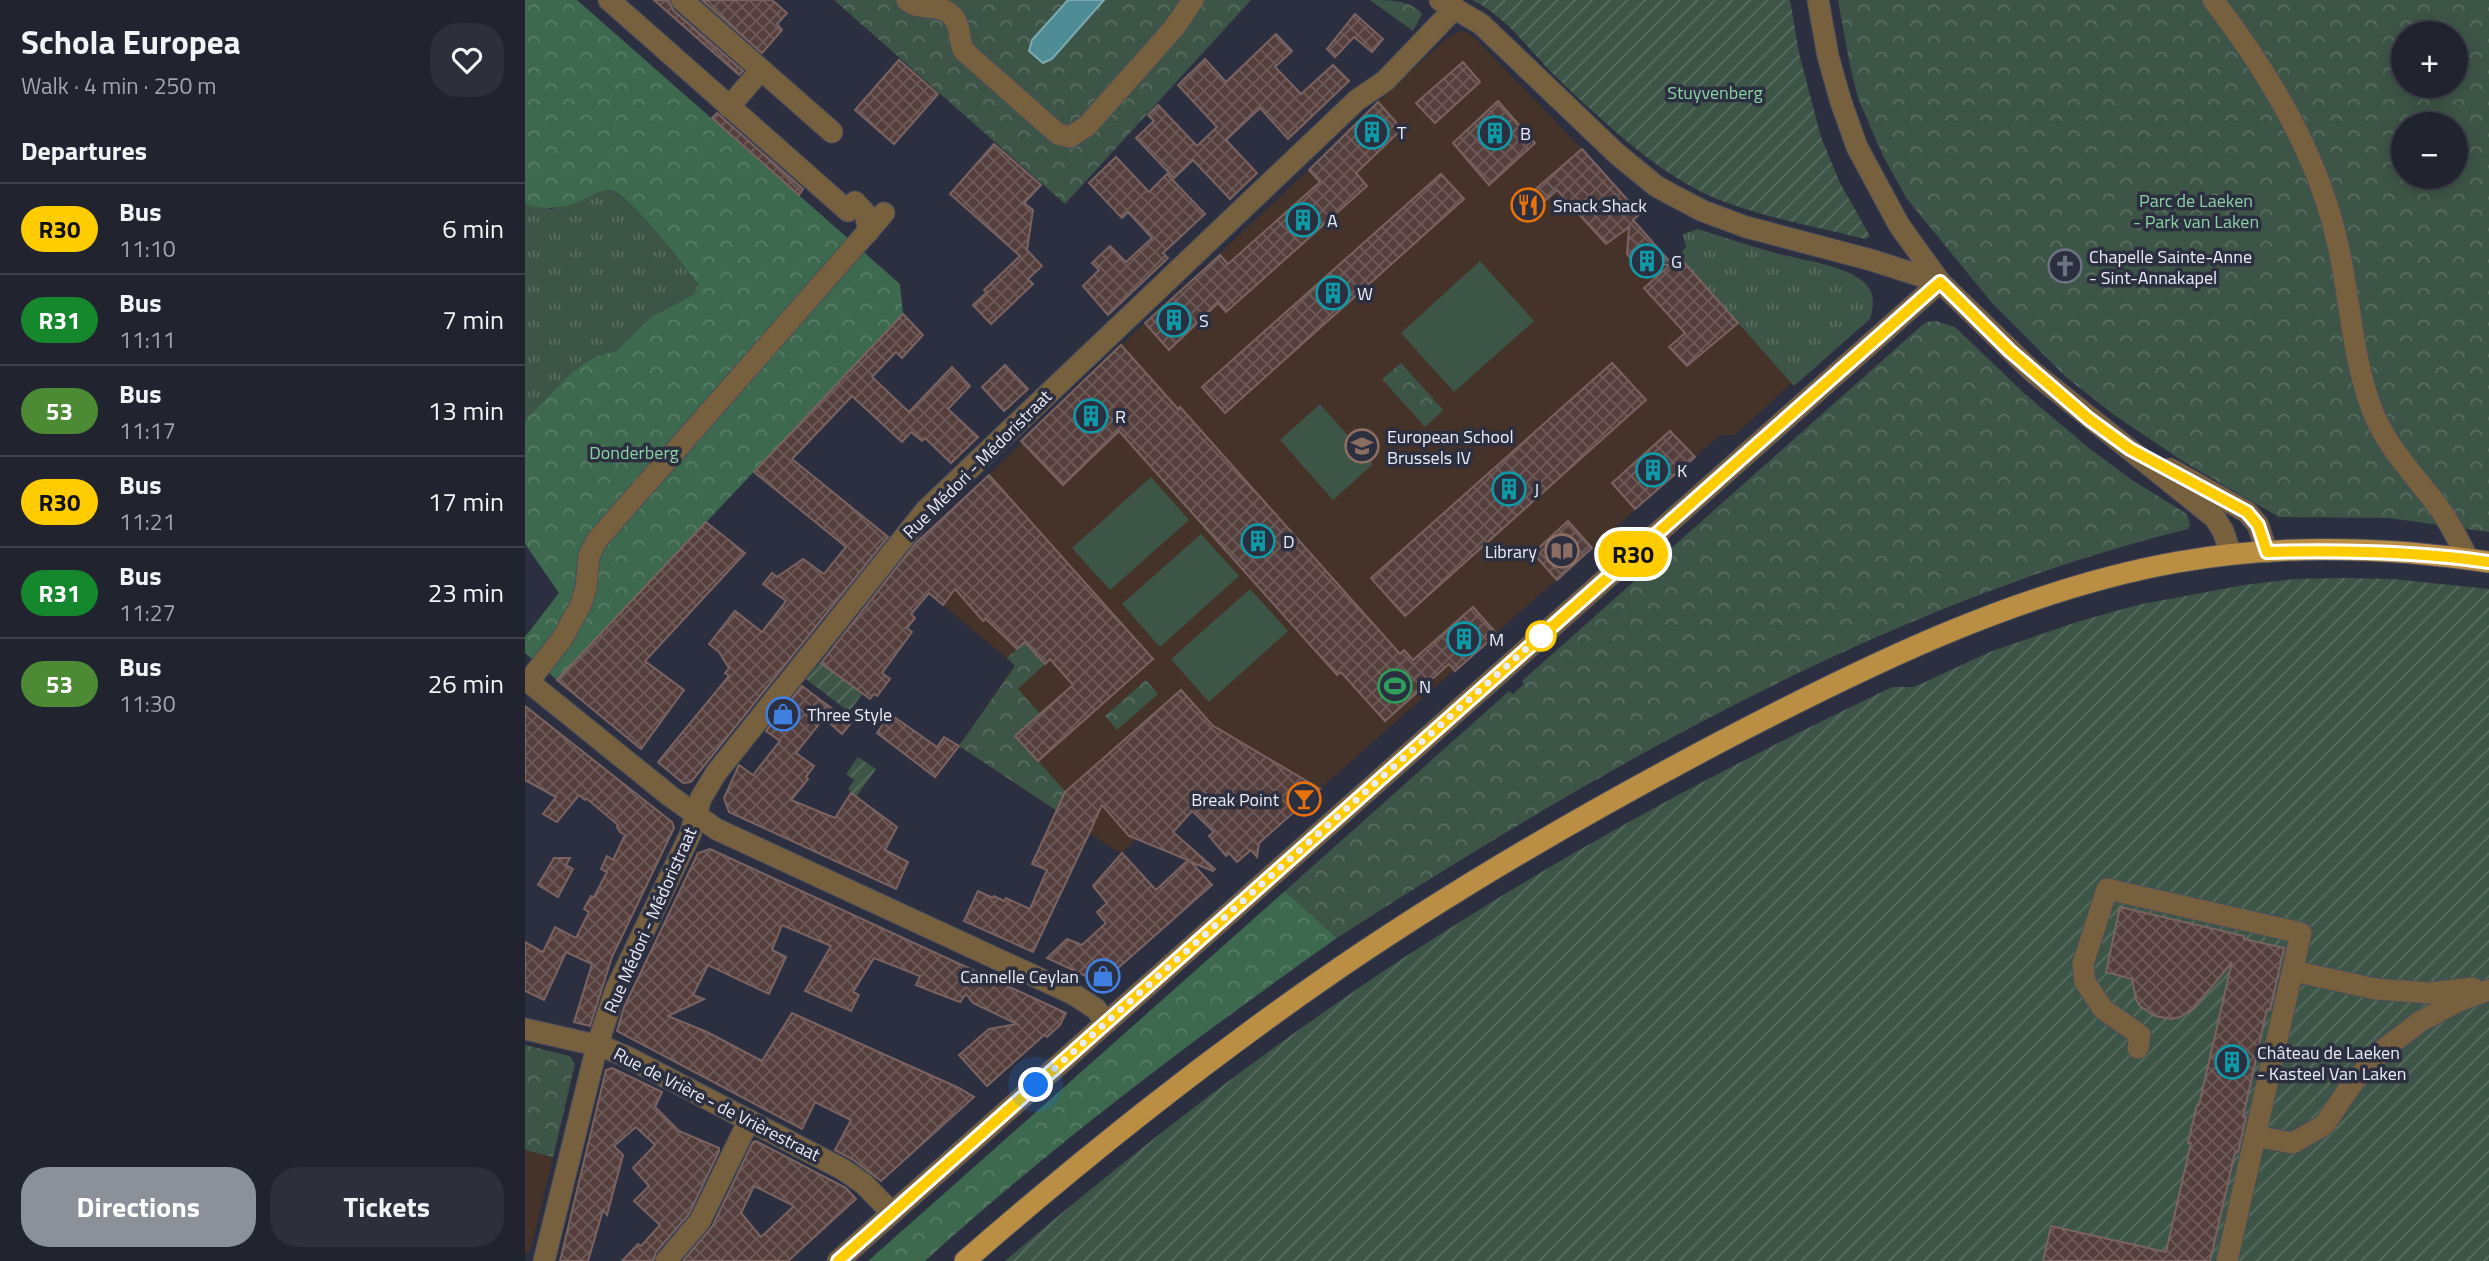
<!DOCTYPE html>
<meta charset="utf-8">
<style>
:root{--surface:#21232f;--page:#2d2f3b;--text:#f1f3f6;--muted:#a2a4aa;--line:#3e404b;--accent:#8c9099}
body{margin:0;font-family:"Titillium Web",sans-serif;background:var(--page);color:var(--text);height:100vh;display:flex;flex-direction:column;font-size:26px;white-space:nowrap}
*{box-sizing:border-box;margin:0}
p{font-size:23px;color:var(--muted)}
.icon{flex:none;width:38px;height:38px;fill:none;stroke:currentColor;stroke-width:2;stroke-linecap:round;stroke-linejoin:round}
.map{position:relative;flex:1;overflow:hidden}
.details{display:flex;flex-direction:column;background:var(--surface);width:525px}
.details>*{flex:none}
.badge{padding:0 14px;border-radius:23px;font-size:24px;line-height:46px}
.controls{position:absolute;left:1866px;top:21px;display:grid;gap:14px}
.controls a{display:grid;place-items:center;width:77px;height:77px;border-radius:50%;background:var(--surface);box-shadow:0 4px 18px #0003,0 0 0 2px var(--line);font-size:35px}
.you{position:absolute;width:35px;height:35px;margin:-18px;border:5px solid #fff;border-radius:50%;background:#1a73e8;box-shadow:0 0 0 10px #1a73e833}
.map>.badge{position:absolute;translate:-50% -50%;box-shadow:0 0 0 4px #fff}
h2{padding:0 21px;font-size:26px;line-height:63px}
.round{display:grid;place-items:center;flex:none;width:74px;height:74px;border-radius:28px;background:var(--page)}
.overview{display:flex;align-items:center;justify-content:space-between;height:119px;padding:0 21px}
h1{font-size:33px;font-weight:700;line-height:52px}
.action{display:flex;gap:14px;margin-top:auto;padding:14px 21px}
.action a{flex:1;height:80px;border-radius:28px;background:var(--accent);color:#fff;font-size:28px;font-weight:700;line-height:80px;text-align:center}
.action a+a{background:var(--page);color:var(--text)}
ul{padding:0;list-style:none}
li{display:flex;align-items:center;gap:21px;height:91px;padding:0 21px;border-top:2px solid var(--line)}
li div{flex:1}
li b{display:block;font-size:26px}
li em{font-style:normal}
li .badge{min-width:77px;font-weight:700;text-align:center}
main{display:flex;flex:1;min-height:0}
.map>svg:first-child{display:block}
.education{fill:#45332a}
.grass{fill:url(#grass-tufts)}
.forest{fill:url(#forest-crowns)}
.park{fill:url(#park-crowns);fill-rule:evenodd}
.garden{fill:url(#garden-furrows)}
.pitch{fill:#3d5546}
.water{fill:#4e8d95;stroke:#7daab2;stroke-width:2}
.building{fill:url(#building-cross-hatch);stroke:#7a6361;stroke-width:2;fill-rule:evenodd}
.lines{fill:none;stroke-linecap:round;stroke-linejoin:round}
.minor-casing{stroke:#4a4d5c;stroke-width:23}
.major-casing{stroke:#4a4d5c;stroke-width:23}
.minor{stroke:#76603e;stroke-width:21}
.major{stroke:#ba8e43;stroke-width:21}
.line-casing{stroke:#fff;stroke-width:16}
.line{stroke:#fc0;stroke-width:10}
.walk{stroke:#eaecf7;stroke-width:7;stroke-dasharray:0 12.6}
.stop-dot{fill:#fff;stroke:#fc0;stroke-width:3.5}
.labels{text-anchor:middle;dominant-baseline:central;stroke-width:7;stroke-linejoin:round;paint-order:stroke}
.park-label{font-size:18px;fill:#8ad1a4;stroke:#2c2f3f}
.poi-label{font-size:18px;fill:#eaecf7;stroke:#2c2f3f;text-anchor:start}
.street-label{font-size:18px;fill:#eaecf7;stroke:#2c2f3f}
</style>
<main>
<section class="details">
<div class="overview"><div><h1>Schola Europea</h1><p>Walk · 4 min · 250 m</p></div><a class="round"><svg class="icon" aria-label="heart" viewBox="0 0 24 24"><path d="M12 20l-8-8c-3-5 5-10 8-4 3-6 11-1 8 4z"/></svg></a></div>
<h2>Departures</h2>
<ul>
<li><span class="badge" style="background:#fc0;color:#111">R30</span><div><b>Bus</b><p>11:10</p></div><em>6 min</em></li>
<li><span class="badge" style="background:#15882e;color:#fff">R31</span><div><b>Bus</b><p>11:11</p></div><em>7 min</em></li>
<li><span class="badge" style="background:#4c8b33;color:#fff">53</span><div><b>Bus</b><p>11:17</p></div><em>13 min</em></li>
<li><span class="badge" style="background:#fc0;color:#111">R30</span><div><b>Bus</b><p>11:21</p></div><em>17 min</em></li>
<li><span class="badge" style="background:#15882e;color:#fff">R31</span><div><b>Bus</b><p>11:27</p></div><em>23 min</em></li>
<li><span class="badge" style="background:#4c8b33;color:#fff">53</span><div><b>Bus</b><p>11:30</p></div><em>26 min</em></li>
</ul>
<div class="action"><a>Directions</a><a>Tickets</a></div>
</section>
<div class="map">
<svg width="1964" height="1261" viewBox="0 0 1964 1261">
<defs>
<pattern id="grass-tufts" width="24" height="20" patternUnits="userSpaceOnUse" patternTransform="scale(1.75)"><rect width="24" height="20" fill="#3d5546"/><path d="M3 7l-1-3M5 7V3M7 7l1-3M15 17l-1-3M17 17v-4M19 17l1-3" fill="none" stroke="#596e61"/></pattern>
<pattern id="forest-crowns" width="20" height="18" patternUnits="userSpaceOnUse" patternTransform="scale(1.75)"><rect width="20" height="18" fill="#3d694e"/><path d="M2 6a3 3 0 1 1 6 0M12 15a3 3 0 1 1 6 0" fill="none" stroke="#597f68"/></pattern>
<pattern id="park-crowns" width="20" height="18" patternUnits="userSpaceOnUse" patternTransform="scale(1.75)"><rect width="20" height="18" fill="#3d5546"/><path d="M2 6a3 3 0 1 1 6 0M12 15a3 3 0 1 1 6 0" fill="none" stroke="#596e61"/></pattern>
<pattern id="garden-furrows" width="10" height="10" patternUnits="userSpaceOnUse" patternTransform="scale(1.75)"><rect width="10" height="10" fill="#3d5546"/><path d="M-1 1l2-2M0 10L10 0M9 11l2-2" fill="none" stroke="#596e61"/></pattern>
<pattern id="building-cross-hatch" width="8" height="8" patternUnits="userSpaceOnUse" patternTransform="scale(1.75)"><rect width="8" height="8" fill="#553f3d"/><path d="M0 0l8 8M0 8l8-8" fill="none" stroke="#6e5b5a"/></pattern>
</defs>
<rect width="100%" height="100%" fill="#2c2f3f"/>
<g class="education">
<path d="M935 31 943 33 950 38 1057 149 1115 214 1104 224 1141 267 1154 256 1267 383 1210 435H1195L795 789 692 728 611 839 596 854 434 746 490 665 418 605 437 582 391 543 464 475 604 338 805 150 817 135 922 38Z"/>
<path d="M0 1150 28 1157 6 1248 0 1255Z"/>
</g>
<g class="grass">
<path d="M82 190C103 191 160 267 174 286L168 295 126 317 91 351 73 356 42 377 0 420V204L27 209Z"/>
<path d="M1173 229C1198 237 1222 245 1247 252 1274 260 1319 264 1340 283 1350 293 1349 306 1345 319L1269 386 1154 256 1161 247 1158 234Z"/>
</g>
<g class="forest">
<path d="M0 0H52L375 284 378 314 32 680 0 653V637L34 593 0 544V420L42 377 61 362 73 356 91 351 126 317 168 295 174 286C162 269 100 188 83 190 72 192 62 198 53 202 36 209 17 210 0 204Z"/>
<path d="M760 891 812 938C669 1039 529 1144 400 1261H343Z"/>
</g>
<g class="park">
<path d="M309 0H726L540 204Z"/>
<path d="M845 0C864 0 886 0 897 14L888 31Z"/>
<path d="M1313 0H1964V532L1864 518 1754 517 1659 462 1589 415 1541 377 1467 303 1382 199 1358 156 1333 98 1325 66ZM1878 33H1930V86H1878ZM1878 124H1930V177H1878Z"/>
<path d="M1411 321 1430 327 1500 394 1564 448 1607 480 1662 514 1665 525 1663 529C1359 604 1073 770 812 938L760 891 984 691 988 694 999 684 997 681 1395 327 1402 322Z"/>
<path d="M876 363 918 410 900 427 857 379Z"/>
<path d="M500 642 520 664 493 689 515 714 491 736 563 817 555 826 434 746 490 666 482 658Z"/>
<path d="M621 680 633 694 592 730 580 716Z"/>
<path d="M0 1045 45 1056 50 1064 28 1157 0 1150Z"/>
</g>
<g class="garden">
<path d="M947 0H1265L1274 53 1296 137 1315 183 1345 236 1340 239C1289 226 1234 217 1185 196 1152 181 1120 157 1092 133 1071 114 1049 95 1029 75 1003 49 981 16 947 0Z"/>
<path d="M1818 578 1868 579 1964 589V1261H480C626 1137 778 1019 941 918 1078 832 1221 757 1367 687H1389L1467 651 1555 621 1612 605 1719 585 1769 579Z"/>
<path d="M295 662 338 693 324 712 281 679Z"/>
<path d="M333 757 351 769 331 797 323 789 329 780 321 774Z"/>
</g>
<g class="pitch">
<path d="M955 261 1009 321 929 392 876 333Z"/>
<path d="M795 404 848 464 808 500 755 440Z"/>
<path d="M626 477 664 520 585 590 547 548Z"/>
<path d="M676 534 714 576 635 647 597 604Z"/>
<path d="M725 589 763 631 684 702 646 659Z"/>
</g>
<path class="water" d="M543 0H579L527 59 518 63 504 51 507 40Z"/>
<g class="building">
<path d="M129 0H144L148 10 218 71 214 75Z"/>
<path d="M177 0H247L262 13 252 24 257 30 237 53Z"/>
<path d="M830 14 858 39 847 52 829 37 810 57 802 49Z"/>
<path d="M751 34 767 51 750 67 776 94 808 65 824 81 763 139 735 108 701 140 732 173 705 199 668 160 649 178 611 138 629 121 623 115 633 105 672 146 692 127 653 85 680 59 701 82Z"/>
<path d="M374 60 413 94 369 144 330 110Z"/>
<path d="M938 62 955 82 910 123 891 103Z"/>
<path d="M973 101 1010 143 964 185 928 143Z"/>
<path d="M853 102 877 129 831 173 842 186 701 312 693 303 644 350 620 323 695 255 703 264 795 182 784 170Z"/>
<path d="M192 113 278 189 274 195 187 118Z"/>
<path d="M469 144 516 185 499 203 508 210 502 250 517 266 503 279 508 284 466 324 448 305 462 292 459 290 495 256 425 194Z"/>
<path d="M1057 149 1115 214 1108 220 1147 264 1154 257 1213 323 1162 366 1144 347 1160 333 1119 288 1145 265H1111L1102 254 1104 227 1081 244 1032 190 1002 217 992 205Z"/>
<path d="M591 157 624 192 642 174 680 214 638 253 643 258 583 315 558 286 574 270 567 263 585 246 601 262 627 238 603 212 597 218 564 183Z"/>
<path d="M916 174 939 199 700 413 677 387Z"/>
<path d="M378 314 398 335 377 358 371 352 347 377 384 412 427 367 445 386 423 409 453 437 426 463 400 438 397 441 386 432 377 442 327 396 267 459 363 537 166 782 158 783 133 762 204 676 200 673 204 668 194 652 184 644 210 611 237 632 261 601 238 584 247 573 252 577 278 559 299 574 321 547 229 472Z"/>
<path d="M596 345 653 409 655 407 875 654 879 650 888 660 948 607 972 634 930 671 924 664 860 721 816 672 812 675 594 431 538 485 496 441Z"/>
<path d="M1087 363 1121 400 880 616 846 578Z"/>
<path d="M480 365 503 389 479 411 457 387Z"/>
<path d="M1145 431 1170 457 1110 509 1087 483Z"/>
<path d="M464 475 628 659 513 761 490 736 548 685 525 659 520 664 500 642 492 649 461 619 458 621 430 589 418 605 404 593 386 614 390 618 382 628 387 632 357 673 365 679 352 696 349 694 345 699 296 663 391 543Z"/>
<path d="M1043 521 1067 548 1032 580 1008 553Z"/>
<path d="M181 522 220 553 120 661 159 690 116 749 32 680Z"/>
<path d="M277 686 326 723 317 734 299 718 271 753 289 766 281 777 283 779 266 800 310 818 326 793 372 827 360 850 383 862 371 889 204 812 199 798 214 765 228 775 255 741 241 731Z"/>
<path d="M656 690 687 725 795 789 734 843 732 857 726 850 712 862 704 853 701 856 684 836 689 832 667 811 648 832 690 869 688 871 666 862 687 885 576 983 522 958 542 939 557 945 581 923 572 912 582 903 568 886 597 853 631 890 663 860 604 836 577 805 569 822 566 820 569 823 508 952 439 921 453 891 468 898 469 896 479 901 481 898 505 909 522 870 507 864 540 792Z"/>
<path d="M0 706 147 822 149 828 87 957 65 1026 49 1022 67 964 41 952 19 1000 0 991V942L18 952 30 927 51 938 64 912 59 909 66 896 69 897 82 872 76 869 82 856 88 860 100 835 95 832 92 827 93 825 61 798 60 800 54 795 32 822 18 814 31 797 0 780Z"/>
<path d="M365 714 412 747 419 737 434 746 410 777 352 733Z"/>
<path d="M185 849 541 1013 535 1025 522 1037 519 1035 462 1086 434 1055 464 1029 492 1024 448 1003 441 994 435 1002 406 991 391 985 395 976 349 958 328 992 334 995 326 1011 280 991 306 946 257 925 247 950 261 957 244 994 183 965 168 995 179 999 143 1016 182 1032 237 1061 267 1013 434 1088 449 1097 356 1181 327 1159 310 1150 326 1120 290 1102 277 1129 92 1031 99 1007 173 853Z"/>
<path d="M29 858H45L41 865 48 869 33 897 13 885Z"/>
<path d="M1595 907 1719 936V939L1759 948 1745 1010 1742 1009 1718 1117H1721L1713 1152H1710L1685 1261H1518L1526 1226 1641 1252 1666 1143H1663L1672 1105H1674L1707 962 1668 1009 1655 1017 1647 1019 1630 1016 1615 1006 1611 999 1607 979 1581 972Z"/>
<path d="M87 1068 137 1092 130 1107 154 1131 194 1148V1151L164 1214 131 1252 128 1261H97L113 1244 116 1246 135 1225 109 1201 124 1186 108 1168 130 1145 111 1127 89 1146 98 1155 82 1215 78 1210 63 1261H35L81 1070Z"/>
<path d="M231 1141 321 1188 331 1199 263 1261H158L187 1227 228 1142ZM229 1186 269 1206 236 1237 216 1213Z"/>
</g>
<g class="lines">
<defs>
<g id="minor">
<path d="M84 0 323 211 330 202 340 213 344 231"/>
<path d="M157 0 307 132"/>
<path d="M382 0C396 13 416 1 429 18 437 29 433 41 439 51L533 134 545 137 562 126 649 28 668 0"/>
<path d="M915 0 956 24 1092 154 1131 186 1153 198 1178 211 1221 227 1346 260 1415 282"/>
<path d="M1293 0 1303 56 1315 99 1332 147 1374 225 1415 282 1508 372 1690 518 1698 531 1706 554"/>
<path d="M1688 0C1744 73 1793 154 1813 245 1825 298 1827 355 1846 407 1861 448 1892 477 1917 512 1927 527 1935 543 1943 559"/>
<path d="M204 107 236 70"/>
<path d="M1645 469 1722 512 1733 525 1742 552"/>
<path d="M0 679 145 796 191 829 548 994 571 1009 581 1023"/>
<path d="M3 682 37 639 56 604 61 588 64 556 72 540 359 213"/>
<path d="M1768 971 1851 989 1904 993 1948 988"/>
<path d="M0 1029 79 1047 104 1058 319 1170 339 1184 367 1213"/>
<path d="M1613 1048 1615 1035 1578 1009 1560 982 1558 964 1582 889 1776 933 1702 1261"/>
<path d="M1730 1136 1768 1143 1799 1125 1827 1084 1859 1049 1896 1021 1936 1000 1964 990"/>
<path d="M19 1261 72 1046 91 989 165 835 176 798 191 773 401 510 832 100 860 81 930 8"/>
<path d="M141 1261 175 1221 224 1120"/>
<path d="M313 1261 1415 282"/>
</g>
<path id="major" d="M440 1261C553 1162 671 1068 794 982 929 888 1072 806 1218 730 1355 659 1501 589 1653 562 1754 544 1863 547 1964 562"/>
</defs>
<use href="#minor" class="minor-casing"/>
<use href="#major" class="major-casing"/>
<use href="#minor" class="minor"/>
<use href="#major" class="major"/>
</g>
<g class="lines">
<defs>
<path id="line" d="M313 1261 1415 282 1485 351 1564 419 1605 449 1722 512 1733 525 1742 552C1816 550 1890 551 1964 562"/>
</defs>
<use href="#line" class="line-casing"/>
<use href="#line" class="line"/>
<path class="walk" d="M511 1085 1020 632 1016 636"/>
</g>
<defs>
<symbol id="building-ring" viewBox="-11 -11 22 22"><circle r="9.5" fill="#2c2f3f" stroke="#0f9aa8" stroke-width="1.5"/><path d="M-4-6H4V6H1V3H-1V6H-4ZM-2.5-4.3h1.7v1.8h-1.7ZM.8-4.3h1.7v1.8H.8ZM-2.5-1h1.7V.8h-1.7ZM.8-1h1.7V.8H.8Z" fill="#0f9aa8"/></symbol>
<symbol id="restaurant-ring" viewBox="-11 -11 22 22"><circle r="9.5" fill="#2c2f3f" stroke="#e8710a" stroke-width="1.5"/><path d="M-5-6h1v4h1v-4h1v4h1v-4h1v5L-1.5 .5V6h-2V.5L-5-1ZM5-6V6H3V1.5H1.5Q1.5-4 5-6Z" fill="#e8710a"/></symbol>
<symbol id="church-ring" viewBox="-11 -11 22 22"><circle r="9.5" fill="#2c2f3f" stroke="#6b7280" stroke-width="1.5"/><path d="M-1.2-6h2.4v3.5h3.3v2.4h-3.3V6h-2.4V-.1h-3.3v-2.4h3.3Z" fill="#6b7280"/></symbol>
<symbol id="school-ring" viewBox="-11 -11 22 22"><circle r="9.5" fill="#2c2f3f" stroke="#8d6e63" stroke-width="1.5"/><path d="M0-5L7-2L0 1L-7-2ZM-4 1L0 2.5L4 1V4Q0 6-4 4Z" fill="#8d6e63"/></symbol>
<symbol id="library-ring" viewBox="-11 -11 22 22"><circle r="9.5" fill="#2c2f3f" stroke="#8d6e63" stroke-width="1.5"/><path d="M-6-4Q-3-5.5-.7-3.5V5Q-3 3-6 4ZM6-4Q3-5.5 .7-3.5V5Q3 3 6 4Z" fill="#8d6e63"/></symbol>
<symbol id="stadium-ring" viewBox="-11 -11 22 22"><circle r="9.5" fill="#2c2f3f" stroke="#2e9e5b" stroke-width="1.5"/><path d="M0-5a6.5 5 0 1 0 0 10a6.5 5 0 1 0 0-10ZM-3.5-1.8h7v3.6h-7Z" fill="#2e9e5b"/></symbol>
<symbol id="shop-ring" viewBox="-11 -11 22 22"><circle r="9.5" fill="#2c2f3f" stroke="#3f7fe0" stroke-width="1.5"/><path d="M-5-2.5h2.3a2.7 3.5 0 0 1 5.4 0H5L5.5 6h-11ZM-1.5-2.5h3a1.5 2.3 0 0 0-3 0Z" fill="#3f7fe0"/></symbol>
<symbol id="bar-ring" viewBox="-11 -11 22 22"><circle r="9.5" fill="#2c2f3f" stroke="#e8710a" stroke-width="1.5"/><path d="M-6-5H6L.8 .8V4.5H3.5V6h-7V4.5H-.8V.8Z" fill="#e8710a"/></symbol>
</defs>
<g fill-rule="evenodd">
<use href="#building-ring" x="828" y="113" width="38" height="38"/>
<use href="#building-ring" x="951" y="114" width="38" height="38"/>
<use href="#restaurant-ring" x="984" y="186" width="38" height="38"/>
<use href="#building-ring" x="759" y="201" width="38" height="38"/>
<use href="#building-ring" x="1103" y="242" width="38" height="38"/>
<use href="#church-ring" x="1521" y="247" width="38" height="38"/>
<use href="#building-ring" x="789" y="274" width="38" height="38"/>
<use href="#building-ring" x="630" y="301" width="38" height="38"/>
<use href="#building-ring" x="547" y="397" width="38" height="38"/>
<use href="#school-ring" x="818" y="427" width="38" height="38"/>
<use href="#building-ring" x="1109" y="451" width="38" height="38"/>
<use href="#building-ring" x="965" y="470" width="38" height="38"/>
<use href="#building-ring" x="714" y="522" width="38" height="38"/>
<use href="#library-ring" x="1018" y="532" width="38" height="38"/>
<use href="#building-ring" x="920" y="620" width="38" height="38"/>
<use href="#stadium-ring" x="851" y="667" width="38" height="38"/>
<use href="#shop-ring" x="239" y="695" width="38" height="38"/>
<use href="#bar-ring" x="760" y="780" width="38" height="38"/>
<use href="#shop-ring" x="559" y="957" width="38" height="38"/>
<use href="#building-ring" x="1688" y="1043" width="38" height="38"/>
</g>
<circle class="stop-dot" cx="1016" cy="636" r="14"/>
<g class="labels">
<g class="park-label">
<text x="1190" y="92">Stuyvenberg</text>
<text x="1671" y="200">Parc de Laeken<tspan x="1671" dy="21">- Park van Laken</tspan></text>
<text x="109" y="452">Donderberg</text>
</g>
<g class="poi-label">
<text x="872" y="132">T</text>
<text x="995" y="133">B</text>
<text x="1028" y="205">Snack Shack</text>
<text x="802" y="220">A</text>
<text x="1564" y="256">Chapelle Sainte-Anne<tspan x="1564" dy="21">- Sint-Annakapel</tspan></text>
<text x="1146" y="261">G</text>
<text x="832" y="293">W</text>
<text x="674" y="320">S</text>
<text x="590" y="416">R</text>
<text x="862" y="436">European School<tspan x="862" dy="21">Brussels IV</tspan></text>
<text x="1152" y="470">K</text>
<text x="1009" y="489">J</text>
<text x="758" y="541">D</text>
<text x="1012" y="551" text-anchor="end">Library</text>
<text x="964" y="639">M</text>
<text x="894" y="686">N</text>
<text x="282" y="714">Three Style</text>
<text x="754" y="799" text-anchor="end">Break Point</text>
<text x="554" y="976" text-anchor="end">Cannelle Ceylan</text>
<text x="1732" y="1052">Château de Laeken<tspan x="1732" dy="21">- Kasteel Van Laken</tspan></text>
</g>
<g class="street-label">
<text transform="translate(452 464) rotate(-45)">Rue Médori - Médoristraat</text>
<text transform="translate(125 920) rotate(-66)">Rue Médori - Médoristraat</text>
<text transform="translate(192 1104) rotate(27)">Rue de Vrière - de Vrièrestraat</text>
</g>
</g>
</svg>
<div class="controls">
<a>+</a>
<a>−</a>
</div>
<div class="you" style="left:511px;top:1085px"></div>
<b class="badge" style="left:1108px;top:554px;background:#fc0;color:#111">R30</b>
</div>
</main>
